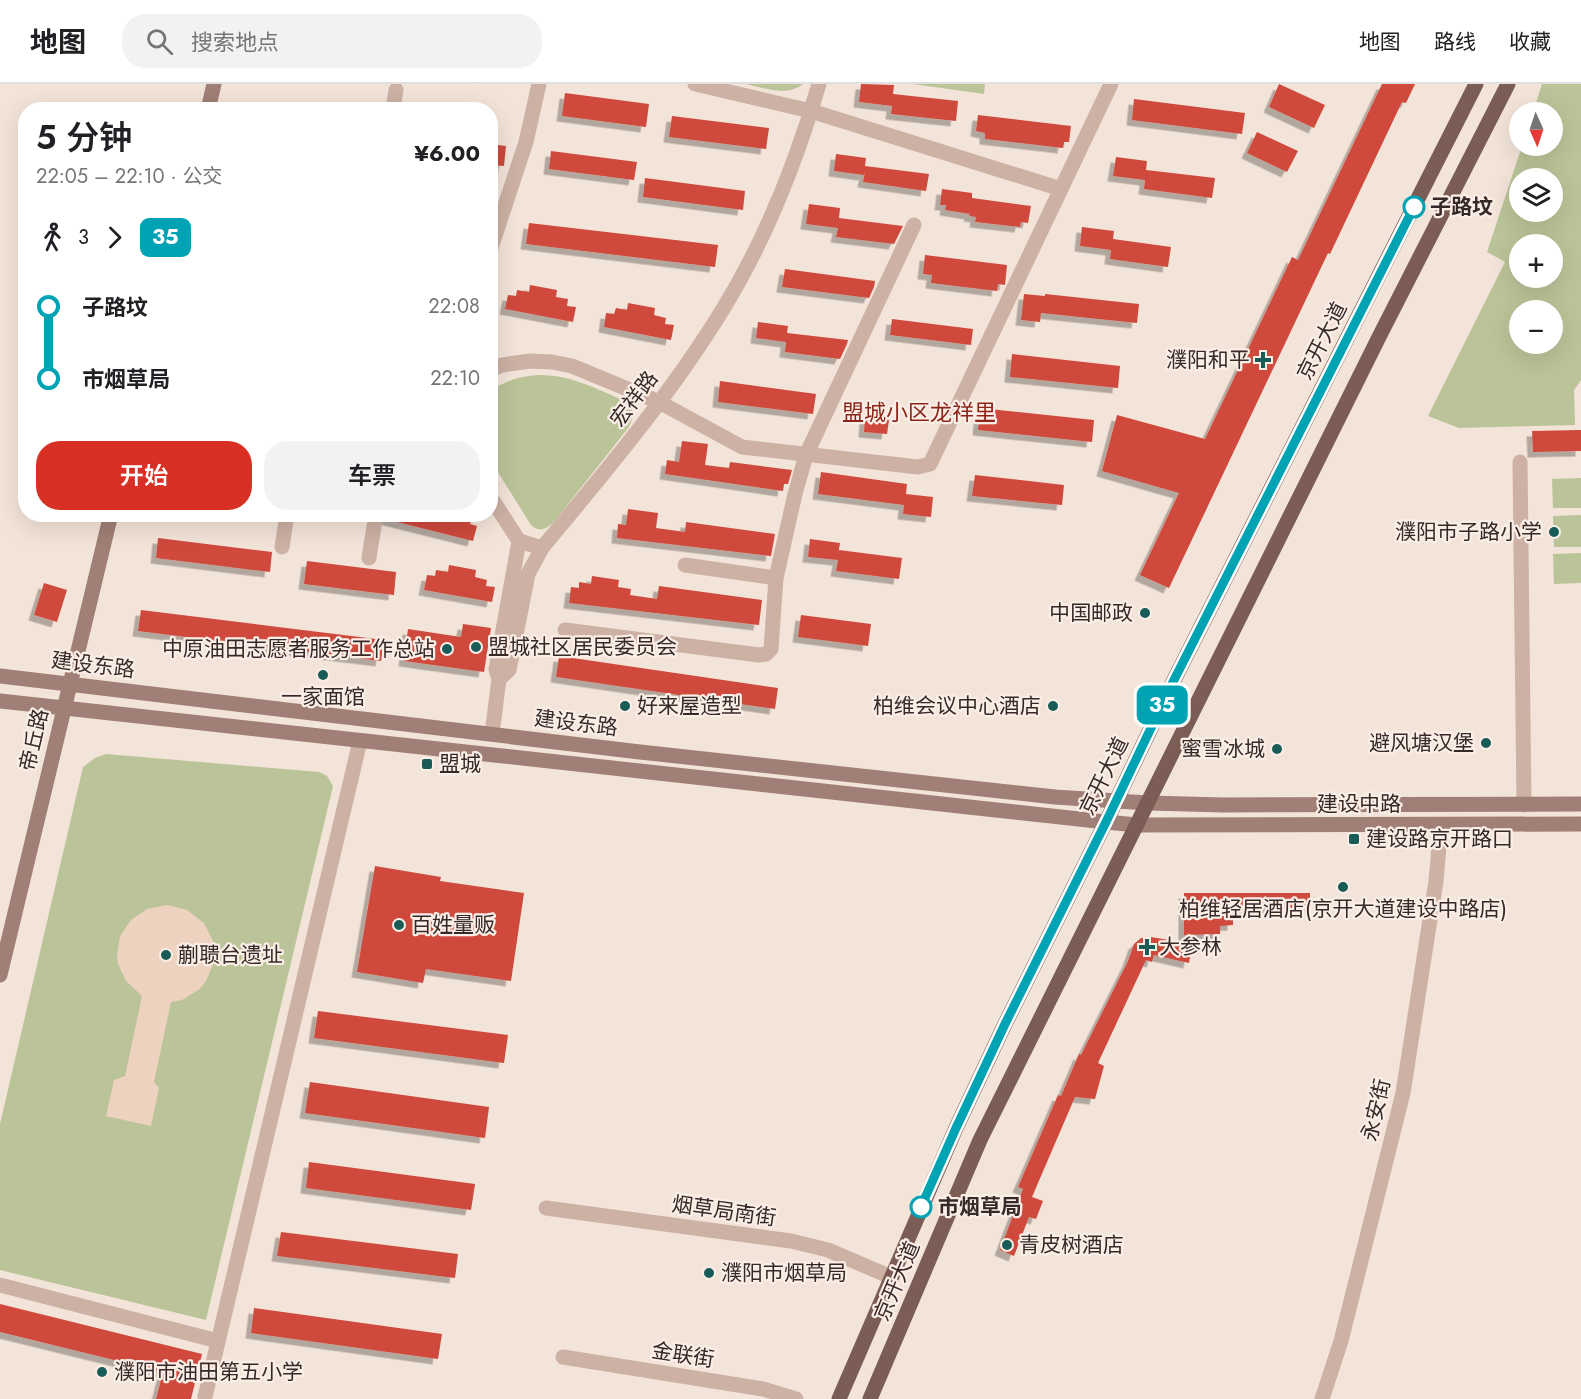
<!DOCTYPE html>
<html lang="zh">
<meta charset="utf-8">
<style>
:root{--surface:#fff;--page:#f2f2f2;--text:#202124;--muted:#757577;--line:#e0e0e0;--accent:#d93025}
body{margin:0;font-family:Jost,"Noto Sans SC",sans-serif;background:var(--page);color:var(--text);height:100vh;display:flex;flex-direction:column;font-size:22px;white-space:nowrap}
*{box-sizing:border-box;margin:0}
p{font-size:20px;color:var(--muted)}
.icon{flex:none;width:33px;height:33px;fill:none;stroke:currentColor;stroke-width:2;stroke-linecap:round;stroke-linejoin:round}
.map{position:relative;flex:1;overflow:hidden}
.side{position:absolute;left:18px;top:18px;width:480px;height:420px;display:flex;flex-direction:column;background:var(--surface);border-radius:24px;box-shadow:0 6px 24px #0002}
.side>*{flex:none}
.badge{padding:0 12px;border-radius:9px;font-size:21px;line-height:39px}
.needle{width:39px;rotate:177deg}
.buttons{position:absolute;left:1509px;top:18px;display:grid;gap:12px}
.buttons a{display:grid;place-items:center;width:54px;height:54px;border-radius:50%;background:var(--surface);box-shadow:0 6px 24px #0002;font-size:30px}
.map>.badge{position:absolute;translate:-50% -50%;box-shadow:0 0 0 3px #fff}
.legs{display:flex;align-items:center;gap:9px;height:66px;padding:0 18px;font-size:20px}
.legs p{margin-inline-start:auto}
.headline{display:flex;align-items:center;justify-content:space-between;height:102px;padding:0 18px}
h1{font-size:33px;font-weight:600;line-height:45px}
.button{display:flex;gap:12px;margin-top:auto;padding:12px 18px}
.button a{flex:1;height:69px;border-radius:24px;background:var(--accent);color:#fff;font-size:24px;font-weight:600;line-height:69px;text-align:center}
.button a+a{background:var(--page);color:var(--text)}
ul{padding:0 18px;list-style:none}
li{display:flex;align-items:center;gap:21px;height:72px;font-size:22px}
li i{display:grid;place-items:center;width:9px;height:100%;margin:0 8px;background:currentColor}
li i::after{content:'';width:15px;height:15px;margin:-8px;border:4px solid;border-radius:50%;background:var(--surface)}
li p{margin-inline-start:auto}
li:first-child i{background:linear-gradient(#0000 50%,currentColor 0)}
li:last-child i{background:linear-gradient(currentColor 50%,#0000 0)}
header{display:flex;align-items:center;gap:36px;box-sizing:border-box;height:84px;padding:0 30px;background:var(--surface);border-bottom:2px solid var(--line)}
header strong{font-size:28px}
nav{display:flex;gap:33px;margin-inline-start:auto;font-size:21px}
.search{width:420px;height:54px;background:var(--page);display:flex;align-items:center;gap:15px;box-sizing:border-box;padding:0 21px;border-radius:24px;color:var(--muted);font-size:22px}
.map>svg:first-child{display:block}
.green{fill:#bbc498;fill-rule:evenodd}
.plaza{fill:#edd2bf}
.building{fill:#cf4a3c;filter:url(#shadow)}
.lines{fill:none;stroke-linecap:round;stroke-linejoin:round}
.street{stroke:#cdb1a4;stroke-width:15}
.secondary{stroke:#a07f76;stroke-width:15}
.primary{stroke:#7b5d56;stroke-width:15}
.line-1-casing{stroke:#fff;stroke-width:14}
.line-1{stroke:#00a3b4;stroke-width:9}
.stop-1-dot{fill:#fff;stroke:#00a3b4;stroke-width:3}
.poi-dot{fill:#195c57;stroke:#fbeee6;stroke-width:2}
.labels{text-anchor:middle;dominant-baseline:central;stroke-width:4.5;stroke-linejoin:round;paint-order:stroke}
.stop-label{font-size:21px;font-weight:bold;fill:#372927;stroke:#fbeee6;text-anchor:start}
.street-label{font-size:21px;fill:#372927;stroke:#fbeee6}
.poi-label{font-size:21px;fill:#372927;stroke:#fbeee6;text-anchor:start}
.neighbourhood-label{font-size:22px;fill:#8d2419;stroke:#fbeee6}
</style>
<header>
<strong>地图</strong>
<div class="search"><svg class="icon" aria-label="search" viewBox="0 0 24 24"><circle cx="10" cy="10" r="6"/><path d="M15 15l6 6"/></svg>搜索地点</div>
<nav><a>地图</a><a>路线</a><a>收藏</a></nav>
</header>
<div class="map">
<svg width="1581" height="1315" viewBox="0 0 1581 1315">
<defs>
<filter id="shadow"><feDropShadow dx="-5.5" dy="5.5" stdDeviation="0" flood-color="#0004"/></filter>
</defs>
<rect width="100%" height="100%" fill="#f3e4d9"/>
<g class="green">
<path d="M746 0H803C787 13 764 4 746 0Z"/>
<path d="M913 0H985L984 10Z"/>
<path d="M1542 0H1581V296L1574 306 1575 341 1459 344 1428 332 1505 178 1487 168 1522 62H1552V28H1533ZM1552 94V128H1520V94ZM1520 160H1552V194H1520ZM1552 226V260H1520V226Z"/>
<path d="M540 291C571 291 597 305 625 317 635 324 634 332 629 343L554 438C546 445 540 449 531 441L491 377 490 307C507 296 521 292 540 291Z"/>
<path d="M1581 394V424H1553L1552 395Z"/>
<path d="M1581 431V463H1554L1553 432Z"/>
<path d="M1581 469V499L1554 500 1553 470Z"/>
<path d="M106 670 319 688 327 692 333 702 206 1236 0 1186V1040L83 683 95 674Z"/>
</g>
<path class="plaza" d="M167 821 187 826 204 839 213 857 214 878 206 897 200 905 182 916 171 918 154 998 159 1004 151 1042 106 1032 114 996 125 992 142 912 126 897 118 880 117 870 120 852 131 836 147 825Z"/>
<g class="building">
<path d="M861 0 894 1 893 10 958 17 956 37 891 30 892 22 859 18Z"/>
<path d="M1279 0 1325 21 1314 44 1269 23Z"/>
<path d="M1382 0H1415L1406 19 1402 18 1330 170 1328 169 1169 504 1140 491 1179 409 1102 387 1117 331 1205 355 1292 173 1298 176Z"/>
<path d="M565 9 649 20 646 43 562 32Z"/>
<path d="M1134 15 1245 29 1242 50 1132 36Z"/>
<path d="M978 31 1071 42 1069 58H1064L1063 64 985 55V49L976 47Z"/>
<path d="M672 32 769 44 766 65 669 53Z"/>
<path d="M1257 48 1298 67 1287 88 1247 69Z"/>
<path d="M490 60 506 62 504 82 490 81Z"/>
<path d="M551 67 637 78 634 96 549 85Z"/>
<path d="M836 70 866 74 865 82 929 90 926 107 863 98 865 88 864 91 834 87Z"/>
<path d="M1116 73 1147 77 1146 86 1215 94 1212 114 1144 105 1145 96 1113 92Z"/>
<path d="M645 94 745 107 743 126 643 113Z"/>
<path d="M942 105 972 109V114L1031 122 1028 139 1021 138 1020 143 975 138 976 133 969 132 970 130 945 126 946 121H940Z"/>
<path d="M809 120 840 124 839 134 903 142 894 160 836 153 838 144 806 140Z"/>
<path d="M529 139 718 161 715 183 526 160Z"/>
<path d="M1082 143 1114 147 1113 155 1171 163 1168 183 1110 175 1111 166 1080 162Z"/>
<path d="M925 171 1007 181 1005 201 998 200 997 207 931 199 932 191 923 190Z"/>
<path d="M785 185 875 197 874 203 869 214 782 203Z"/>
<path d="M530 201 557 206 556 213 568 215 567 222 576 223 573 238 505 225 508 211 516 212 517 206 529 208Z"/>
<path d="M1024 210 1045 212V210L1139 220 1137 239 1041 229 1040 238 1021 236Z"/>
<path d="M628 219 655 224 654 231 666 234 665 240 674 241 671 256 604 243 606 229 614 230 616 224 627 226Z"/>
<path d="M892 235 973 245 971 261 890 251Z"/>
<path d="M758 238 788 242 787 249 848 256 847 260 840 275 785 268 786 258 756 254Z"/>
<path d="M1012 270 1120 282 1118 304 1010 293Z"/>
<path d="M720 297 816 310 813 330 718 318Z"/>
<path d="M980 324 1094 336 1092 358 978 346Z"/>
<path d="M865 333 889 336 887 350 864 348Z"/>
<path d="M1581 346V367L1533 368 1532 347Z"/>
<path d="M682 357 708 360 705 381 729 384 730 378 792 386 788 400H784L783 407 665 390 667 376 679 378Z"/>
<path d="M821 388 907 400 906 410 933 413 931 433 903 430 904 421 818 410Z"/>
<path d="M975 391 1064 401 1062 421 972 412Z"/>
<path d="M628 425 658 429 656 444 685 448 686 438 775 450 771 472 617 454 618 440 626 441Z"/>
<path d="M386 430H456L472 434 470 440 477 442 473 457 385 435Z"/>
<path d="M158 454 272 468 270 488 156 474Z"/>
<path d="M810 455 840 459 838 471 839 466 902 474 899 495 836 487 838 476 808 473Z"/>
<path d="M307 477 396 488 394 511 304 500Z"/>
<path d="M449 481 476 486 475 493 487 496 486 502 495 503 492 518 424 506 427 491 435 492 436 486 448 488Z"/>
<path d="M592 492 619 496 618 503 631 505 630 511 657 515 659 502 762 516 759 541 569 519 571 503 579 504V498L591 500Z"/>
<path d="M44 499 67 506 57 538 34 531Z"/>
<path d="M141 526 384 556 381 577 138 547Z"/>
<path d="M801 531 871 540 868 562 798 553Z"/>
<path d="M463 540 491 544 484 588 404 577 408 545 461 553Z"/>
<path d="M559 572 778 604 775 625 556 593Z"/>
<path d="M375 782 441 793 440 797 524 809 511 897 426 885 423 899 357 888Z"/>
<path d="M1184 809H1310V824L1233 825V841L1220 842V850L1184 851Z"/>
<path d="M1151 853 1192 860 1189 879 1154 871 1152 878 1146 876 1098 979 1104 982 1095 1015 1075 1013 1032 1113 1043 1117 1036 1135 1029 1133 1014 1172 1000 1166 1023 1105 1018 1103 1058 1011 1061 1012 1079 970 1081 971 1128 877 1134 860 1141 854Z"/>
<path d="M318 927 508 951 504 979 314 954Z"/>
<path d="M310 998 489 1023 485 1054 305 1029Z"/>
<path d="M309 1078 475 1100 471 1126 306 1104Z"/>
<path d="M281 1148 458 1170 455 1194 277 1172Z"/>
<path d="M0 1220 202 1270 191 1315H156L163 1288 0 1248Z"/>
<path d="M254 1224 442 1250 438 1275 251 1249Z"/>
</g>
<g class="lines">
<g class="street">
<path d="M695 0 811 27 1061 105"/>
<path d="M393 26 396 6"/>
<path d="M490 167 526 58 539 0"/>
<path d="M490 286 502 281 530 277 552 278 572 282 659 318 742 363 918 383 930 380 1111 0"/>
<path d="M1520 378 1524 721"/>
<path d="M490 412 519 457 542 464"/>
<path d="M282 463 287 430"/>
<path d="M369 474 376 430"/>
<path d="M685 481 776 494"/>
<path d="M565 546 759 571 766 570 771 565 776 494 795 410 806 371 914 141"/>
<path d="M499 595 496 585 519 457"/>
<path d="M492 650 499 595 509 586 528 490 542 464C606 387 671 310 723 225 766 155 796 79 819 0"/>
<path d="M546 1124 791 1157 828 1166 891 1193"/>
<path d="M0 1201 218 1257"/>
<path d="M563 1273 763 1305 796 1315"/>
<path d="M205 1313 360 657"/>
<path d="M1322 1315 1341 1257 1403 1009 1436 797 1441 741"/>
</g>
<g class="secondary">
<path d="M208 26 214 0"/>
<path d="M0 592 640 668 1055 713 1148 719 1224 721 1581 720"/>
<path d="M0 617 1106 738 1137 741 1581 740"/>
<path d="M0 891 111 430"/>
</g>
<g class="primary">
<path d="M839 1315 956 1044 1005 940 1106 738 1174 596 1476 0"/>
<path d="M870 1315 980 1056 1378 255 1508 0"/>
</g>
</g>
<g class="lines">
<defs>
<path id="line-1" d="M921 1123 956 1044 1005 940 1106 738 1174 596 1414 123"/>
</defs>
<use href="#line-1" class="line-1-casing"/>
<use href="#line-1" class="line-1"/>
</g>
<g class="stop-1-dot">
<circle cx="1414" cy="123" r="10"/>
<circle cx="921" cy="1123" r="10"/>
</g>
<g class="poi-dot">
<path d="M1260 267h6v6h6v6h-6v6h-6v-6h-6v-6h6z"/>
<circle cx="1554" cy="448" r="6"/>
<circle cx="1145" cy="529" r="6"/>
<circle cx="476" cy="563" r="6"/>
<circle cx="447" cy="565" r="6"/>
<circle cx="323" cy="591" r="6"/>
<circle cx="625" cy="622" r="6"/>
<circle cx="1053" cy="622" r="6"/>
<circle cx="1486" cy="659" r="6"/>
<circle cx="1277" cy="665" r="6"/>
<rect x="421" y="674" width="12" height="12" rx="3"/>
<rect x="1348" y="749" width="12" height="12" rx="3"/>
<circle cx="1343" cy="803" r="6"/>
<circle cx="399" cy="841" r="6"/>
<path d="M1144 854h6v6h6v6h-6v6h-6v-6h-6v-6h6z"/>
<circle cx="166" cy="871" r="6"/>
<circle cx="1007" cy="1161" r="6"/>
<circle cx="709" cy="1189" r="6"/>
<circle cx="102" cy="1288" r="6"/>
</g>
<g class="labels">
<g class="stop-label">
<text x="1430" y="123">子路坟</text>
<text x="938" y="1123">市烟草局</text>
</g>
<g class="street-label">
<text transform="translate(1322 257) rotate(-63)">京开大道</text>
<text transform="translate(634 315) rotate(-53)">宏祥路</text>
<text transform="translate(93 581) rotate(7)">建设东路</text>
<text transform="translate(576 639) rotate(7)">建设东路</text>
<text transform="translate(34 656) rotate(-77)">帝丘路</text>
<text transform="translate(1104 692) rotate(-64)">京开大道</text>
<text x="1359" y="720">建设中路</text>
<text transform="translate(1376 1026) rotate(-77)">永安街</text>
<text transform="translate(724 1127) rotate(8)">烟草局南街</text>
<text transform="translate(897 1197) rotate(-67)">京开大道</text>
<text transform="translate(683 1271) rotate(9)">金联街</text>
</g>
<g class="poi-label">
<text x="1250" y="276" text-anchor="end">濮阳和平</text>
<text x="1542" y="448" text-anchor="end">濮阳市子路小学</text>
<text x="1133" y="529" text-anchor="end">中国邮政</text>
<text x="488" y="563">盟城社区居民委员会</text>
<text x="435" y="565" text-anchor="end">中原油田志愿者服务工作总站</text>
<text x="323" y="613" text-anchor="middle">一家面馆</text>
<text x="637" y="622">好来屋造型</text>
<text x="1041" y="622" text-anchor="end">柏维会议中心酒店</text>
<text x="1474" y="659" text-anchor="end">避风塘汉堡</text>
<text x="1265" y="665" text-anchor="end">蜜雪冰城</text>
<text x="439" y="680">盟城</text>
<text x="1366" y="755">建设路京开路口</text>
<text x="1343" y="825" text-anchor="middle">柏维轻居酒店(京开大道建设中路店)</text>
<text x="411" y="841">百姓量贩</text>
<text x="1159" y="863">大参林</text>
<text x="178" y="871">蒯聩台遗址</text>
<text x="1019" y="1161">青皮树酒店</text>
<text x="721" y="1189">濮阳市烟草局</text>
<text x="114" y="1288">濮阳市油田第五小学</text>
</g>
<g class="neighbourhood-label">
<text x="919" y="328">盟城小区龙祥里</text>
</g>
</g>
</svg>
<div class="buttons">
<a><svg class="needle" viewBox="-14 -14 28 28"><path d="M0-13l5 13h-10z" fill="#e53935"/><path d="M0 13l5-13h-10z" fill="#757577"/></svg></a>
<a><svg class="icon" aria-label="layers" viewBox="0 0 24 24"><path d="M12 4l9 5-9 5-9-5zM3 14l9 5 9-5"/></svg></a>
<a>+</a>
<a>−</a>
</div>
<b class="badge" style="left:1162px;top:621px;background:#00a3b4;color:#fff">35</b>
<section class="side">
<div class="headline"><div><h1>5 分钟</h1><p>22:05 – 22:10 · 公交</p></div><b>¥6.00</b></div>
<div class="legs"><svg class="icon" aria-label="walk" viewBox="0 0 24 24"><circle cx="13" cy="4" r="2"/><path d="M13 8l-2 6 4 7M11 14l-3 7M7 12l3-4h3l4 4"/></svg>3<svg class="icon" aria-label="forward" viewBox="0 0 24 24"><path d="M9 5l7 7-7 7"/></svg><b class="badge" style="background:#00a3b4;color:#fff">35</b></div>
<ul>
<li><i style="color:#00a3b4"></i><b>子路坟</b><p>22:08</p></li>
<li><i style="color:#00a3b4"></i><b>市烟草局</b><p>22:10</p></li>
</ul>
<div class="button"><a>开始</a><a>车票</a></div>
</section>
</div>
